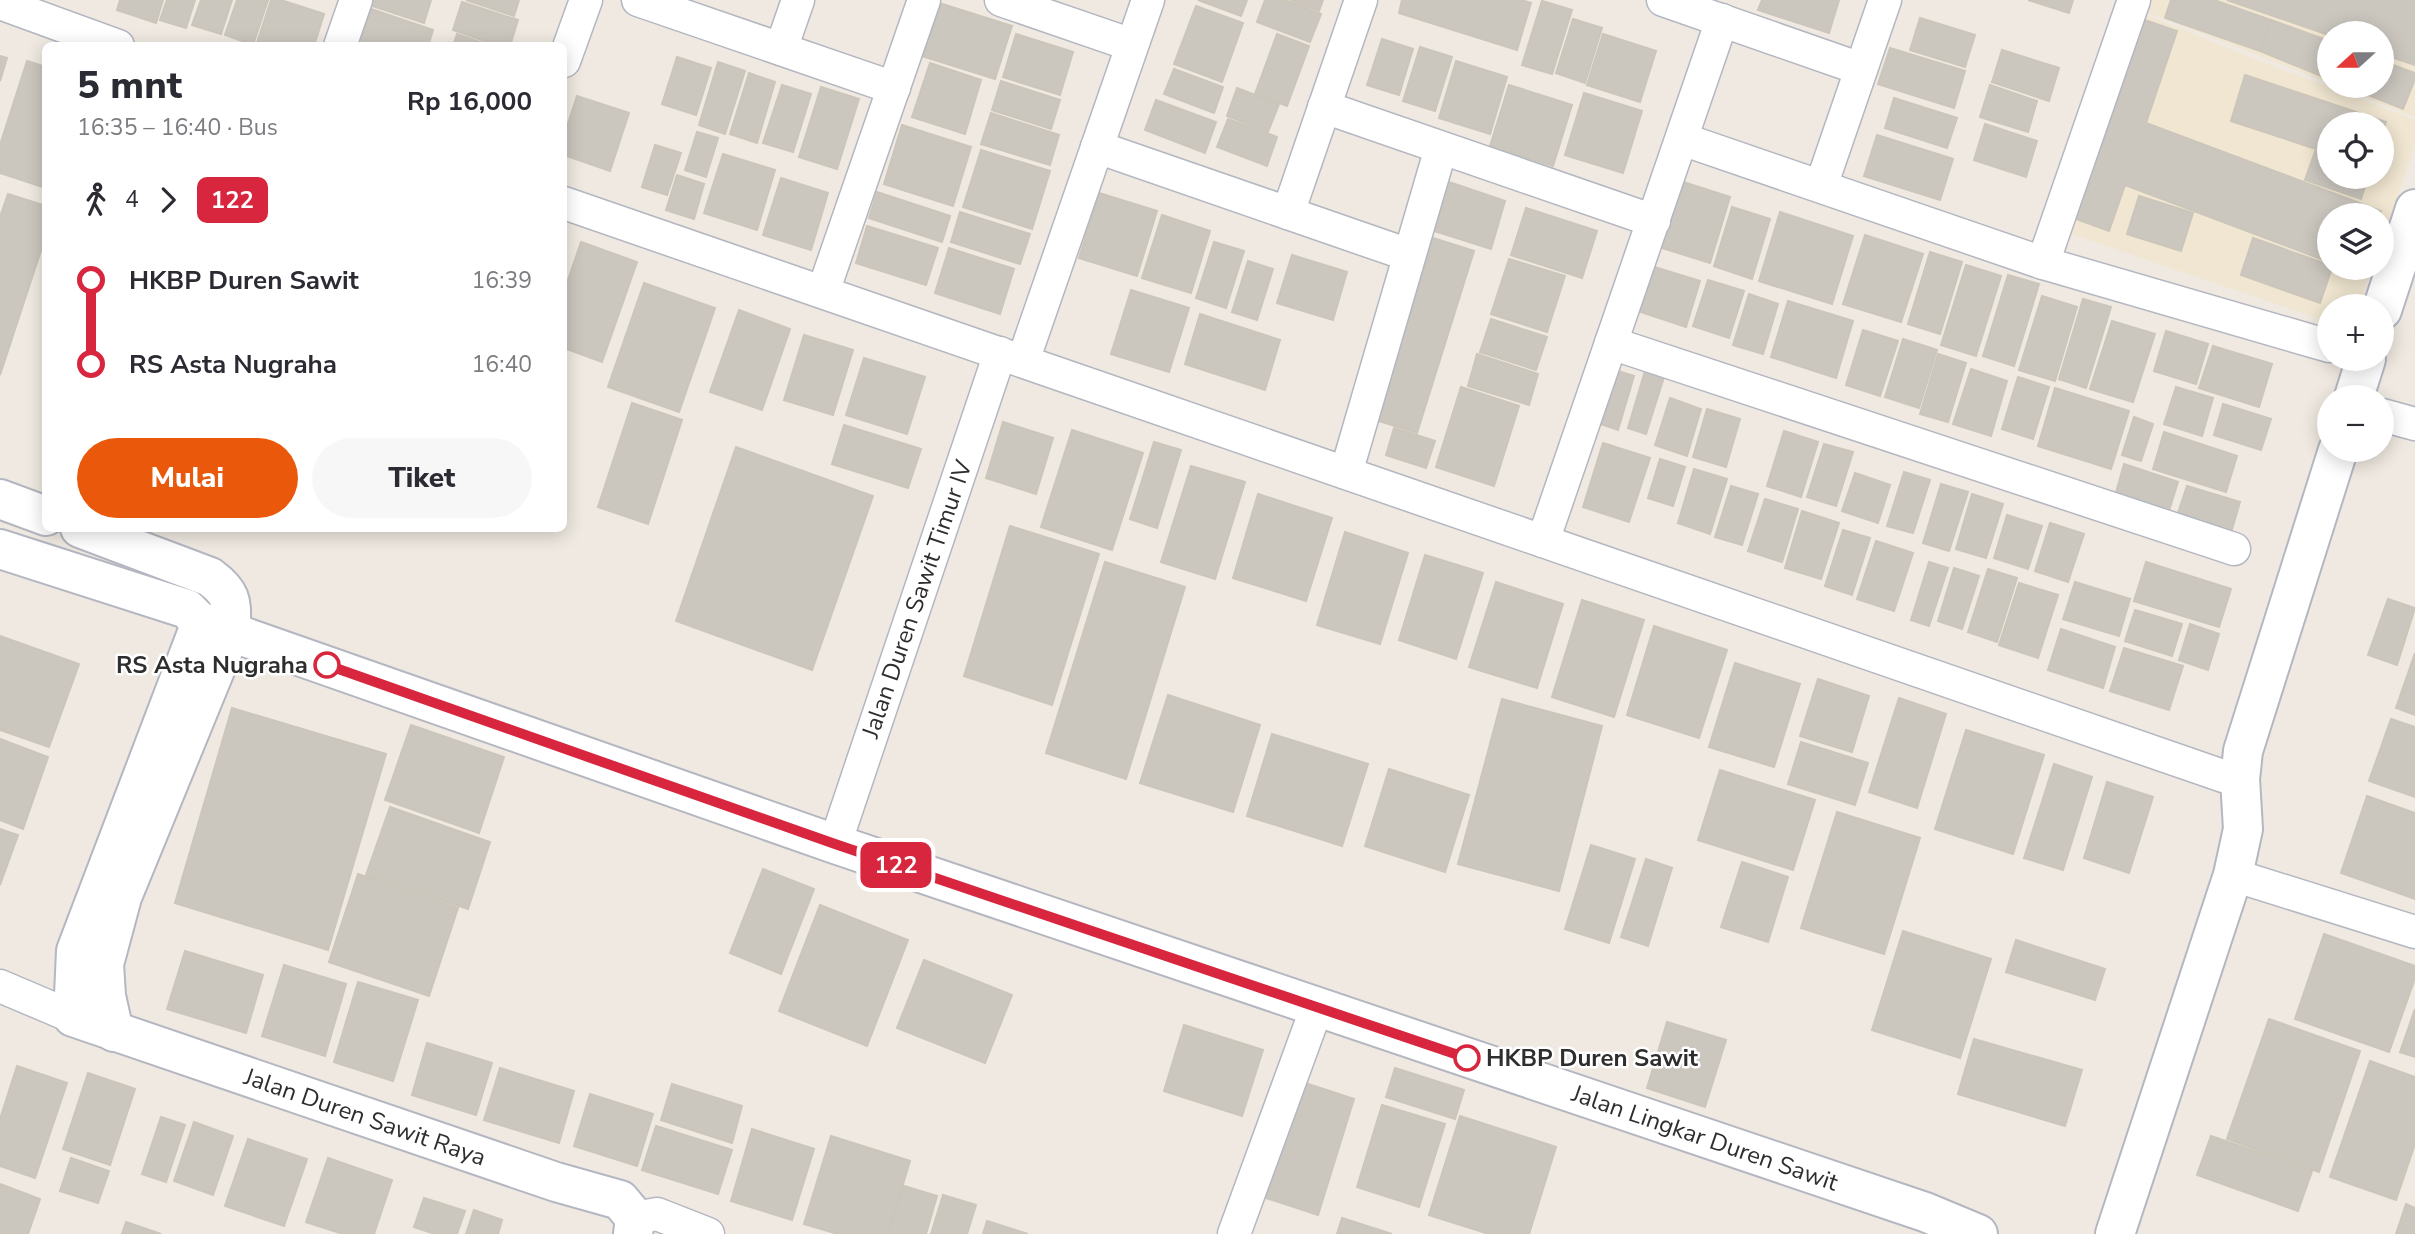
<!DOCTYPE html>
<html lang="id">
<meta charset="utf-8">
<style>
:root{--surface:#fff;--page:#f7f7f7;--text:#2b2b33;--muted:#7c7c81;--accent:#ea580c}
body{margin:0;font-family:"Nunito Sans",sans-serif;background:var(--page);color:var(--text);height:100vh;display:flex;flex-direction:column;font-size:26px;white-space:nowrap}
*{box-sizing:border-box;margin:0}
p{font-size:23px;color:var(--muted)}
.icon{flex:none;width:38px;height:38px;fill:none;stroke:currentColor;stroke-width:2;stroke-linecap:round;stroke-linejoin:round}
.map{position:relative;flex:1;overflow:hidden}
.sheet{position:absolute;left:42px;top:42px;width:525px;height:490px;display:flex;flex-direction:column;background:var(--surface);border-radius:10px;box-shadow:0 4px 18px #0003}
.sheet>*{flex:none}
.badge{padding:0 14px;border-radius:10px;font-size:24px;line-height:46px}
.needle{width:46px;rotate:249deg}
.controls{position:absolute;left:2317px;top:21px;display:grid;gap:14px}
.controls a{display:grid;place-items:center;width:77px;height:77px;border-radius:50%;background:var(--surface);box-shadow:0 4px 18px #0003;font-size:35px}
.map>.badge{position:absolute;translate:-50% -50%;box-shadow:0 0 0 4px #fff}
.legs{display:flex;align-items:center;gap:10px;height:77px;padding:0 35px;font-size:23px}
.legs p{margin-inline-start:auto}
.head{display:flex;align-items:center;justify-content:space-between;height:119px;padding:0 35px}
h1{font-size:38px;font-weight:800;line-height:52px}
.cta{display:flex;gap:14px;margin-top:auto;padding:14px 35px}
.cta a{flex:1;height:80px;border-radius:42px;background:var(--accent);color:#fff;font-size:28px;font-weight:800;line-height:80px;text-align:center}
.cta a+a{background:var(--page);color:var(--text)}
ul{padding:0 35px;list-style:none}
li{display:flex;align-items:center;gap:24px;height:84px;font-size:26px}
li i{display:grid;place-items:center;width:10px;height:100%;margin:0 9px;background:currentColor}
li i::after{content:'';width:18px;height:18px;margin:-9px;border:5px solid;border-radius:50%;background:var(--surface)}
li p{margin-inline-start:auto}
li:first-child i{background:linear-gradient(#0000 50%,currentColor 0)}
li:last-child i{background:linear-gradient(currentColor 50%,#0000 0)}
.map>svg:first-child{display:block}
.education{fill:#f0e6d1;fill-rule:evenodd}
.building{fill:#cbc7bf;stroke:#cbc5ba;stroke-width:2}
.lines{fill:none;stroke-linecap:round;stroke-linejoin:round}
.street-casing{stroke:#b4b7c1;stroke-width:35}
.secondary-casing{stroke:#b4b7c1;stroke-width:42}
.street{stroke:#fff;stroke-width:32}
.secondary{stroke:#fff;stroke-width:38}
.line-1-casing{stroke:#fff;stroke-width:16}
.line-1{stroke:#d7263d;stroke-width:10}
.stop-1-dot{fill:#fff;stroke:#d7263d;stroke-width:3.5}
.labels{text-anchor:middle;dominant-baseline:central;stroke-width:5;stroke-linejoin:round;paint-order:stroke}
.street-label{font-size:24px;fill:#2e2e2e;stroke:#fff}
.stop-label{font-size:24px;font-weight:bold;fill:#2e2e2e;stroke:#fff;text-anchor:end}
</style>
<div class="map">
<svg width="2415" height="1234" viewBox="0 0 2415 1234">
<rect width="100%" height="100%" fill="#efe9e1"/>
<g class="education">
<path d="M2131 0H2415V117L2335 86H2382V33H2329V83L2129 5Z"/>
<path d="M2129 8 2262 62 2415 120V146L2382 240V215H2329V268H2372L2358 306H2329V322L2054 228ZM2329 124H2382V177H2329Z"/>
</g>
<g class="building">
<path d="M120 0H163L156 23 117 10Z"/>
<path d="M167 0H195L186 28 160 20Z"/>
<path d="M201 0H232L221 34 192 25Z"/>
<path d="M237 0H268L253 45 225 35Z"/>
<path d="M271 0H281L324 14 314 46H256Z"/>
<path d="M371 0H431L424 23 369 5Z"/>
<path d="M466 0H519L514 16Z"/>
<path d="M1198 0H1247L1241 16Z"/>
<path d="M1265 0H1285L1321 14 1310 42 1257 22Z"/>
<path d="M1290 0H1323L1319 11Z"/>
<path d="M1402 0H1521L1531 3 1517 50 1399 13Z"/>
<path d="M1762 0H1839L1829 33 1758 10Z"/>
<path d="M2028 0H2073L2069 13Z"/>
<path d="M2171 0H2214L2271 20 2260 51 2165 18Z"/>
<path d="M2227 0H2415V65L2382 54V33H2329V35Z"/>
<path d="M1542 1 1572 10 1552 74 1522 65Z"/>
<path d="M462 2 518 20 510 46H498L453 30Z"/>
<path d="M939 3 1012 26 995 79 922 56Z"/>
<path d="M1196 6 1243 23 1222 82 1174 64Z"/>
<path d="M371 9 433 30 428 46 360 44Z"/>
<path d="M2133 16 2177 31 2146 123 2381 211 2379 215H2329V262L2125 185 2109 231 2065 215Z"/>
<path d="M1920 18 1975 35 1965 67 1910 50Z"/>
<path d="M1573 19 1602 28 1585 83 1556 73Z"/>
<path d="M2271 20 2329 41V79L2260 51Z"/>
<path d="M457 34 491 46H453Z"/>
<path d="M1016 34 1073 52 1060 95 1003 77Z"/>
<path d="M1277 34 1309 46 1287 106 1255 94Z"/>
<path d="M1603 34 1656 51 1640 102 1587 85Z"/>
<path d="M1382 39 1413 49 1399 95 1367 85Z"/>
<path d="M1420 47 1452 57 1435 111 1403 101Z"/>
<path d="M1890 48 1965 71 1954 108 1878 84Z"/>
<path d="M2002 50 2059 68 2049 101 1992 82Z"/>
<path d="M0 56 7 58 0 81Z"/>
<path d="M677 57 711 68 696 115 662 104Z"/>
<path d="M27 61 46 67V188L0 173V145Z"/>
<path d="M1456 61 1507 77 1490 134 1439 118Z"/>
<path d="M2382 61 2415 73V79L2403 109 2346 86H2382Z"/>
<path d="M718 62 745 71 725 134 699 125Z"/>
<path d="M930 63 981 80 965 134 912 117Z"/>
<path d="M1174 69 1223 87 1214 113 1164 94Z"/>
<path d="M749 73 775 82 757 143 730 134Z"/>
<path d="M2245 75 2386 122 2382 134V124H2329V177H2368L2361 199 2305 180 2316 149 2231 121Z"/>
<path d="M1001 81 1060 100 1051 129 992 110Z"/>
<path d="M782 85 811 94 793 152 763 143Z"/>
<path d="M1509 85 1572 105 1553 166 1490 146Z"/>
<path d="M1990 85 2037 101 2028 132 1980 117Z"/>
<path d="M821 87 859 99 837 169 799 157Z"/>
<path d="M1237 88 1279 104 1268 132 1227 116Z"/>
<path d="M1584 93 1642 111 1623 173 1565 155Z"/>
<path d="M577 96 629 113 610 171 564 155V136Z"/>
<path d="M1894 98 1957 118 1947 148 1885 128Z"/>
<path d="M1156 100 1216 122 1205 153 1145 130Z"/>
<path d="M991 113 1059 135 1050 165 981 144Z"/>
<path d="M1228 119 1277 137 1267 166 1217 147Z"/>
<path d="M1985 124 2037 141 2026 177 1974 160Z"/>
<path d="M902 125 971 147 953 206 884 184Z"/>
<path d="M697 132 718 138 706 177 685 170Z"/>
<path d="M1877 135 1953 159 1940 200 1864 176Z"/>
<path d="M655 145 681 153 667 195 642 187Z"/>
<path d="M981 150 1050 171 1032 229 963 207Z"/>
<path d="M723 154 775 170 757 230 704 213Z"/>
<path d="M677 175 704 184 694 219 666 210Z"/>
<path d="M1434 177 1505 201 1491 249 1419 226Z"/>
<path d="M781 178 828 193 811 250 763 235Z"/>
<path d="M1677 180 1730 197 1710 263 1656 246Z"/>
<path d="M877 192 950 216 942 242 869 218Z"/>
<path d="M1099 193 1157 211 1137 276 1079 258Z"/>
<path d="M8 194 46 206V235L0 375V217Z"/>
<path d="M2139 196 2193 213 2181 251 2127 234Z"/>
<path d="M1732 207 1770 219 1752 279 1714 266Z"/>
<path d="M1526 208 1597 231 1582 278 1511 255Z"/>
<path d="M960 212 1030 234 1020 264 951 242Z"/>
<path d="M1780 212 1853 236 1832 304 1759 281Z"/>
<path d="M1162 215 1210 231 1191 293 1142 278Z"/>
<path d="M867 226 938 248 926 285 856 263Z"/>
<path d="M1865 235 1923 254 1901 322 1843 304Z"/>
<path d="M1433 238 1474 251 1417 433 1376 420Z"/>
<path d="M2253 238 2329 265V268H2332L2320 303 2241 275Z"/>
<path d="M581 242 637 262 602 362 564 348V292Z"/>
<path d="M1214 242 1244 251 1226 308 1196 298Z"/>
<path d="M949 248 1014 269 1000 314 935 293Z"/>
<path d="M1930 252 1962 262 1940 334 1908 324Z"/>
<path d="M1292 255 1347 272 1333 320 1277 303Z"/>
<path d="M1509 259 1565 276 1547 332 1491 314Z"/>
<path d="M1248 261 1273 269 1257 320 1232 312Z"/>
<path d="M1966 265 2001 276 1976 356 1941 345Z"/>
<path d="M1651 266 1700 281 1686 327 1638 311Z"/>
<path d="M2008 275 2039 284 2014 366 1983 356Z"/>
<path d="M1708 280 1744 291 1729 338 1693 326Z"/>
<path d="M644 283 715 308 679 412 608 387Z"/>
<path d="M1131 290 1189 308 1169 372 1111 354Z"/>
<path d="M1749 294 1778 304 1763 354 1733 345Z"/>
<path d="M2042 296 2077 307 2055 381 2019 370Z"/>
<path d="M2083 299 2111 307 2086 388 2059 379Z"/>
<path d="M1788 301 1853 321 1836 378 1771 357Z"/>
<path d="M739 310 790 329 762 410 710 392Z"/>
<path d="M1200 314 1280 340 1265 390 1185 364Z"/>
<path d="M1491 319 1547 337 1536 370 1480 352Z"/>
<path d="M2112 321 2155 334 2133 402 2090 389Z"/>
<path d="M1863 330 1898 341 1880 396 1846 385Z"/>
<path d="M2166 331 2208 344 2196 384 2154 371Z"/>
<path d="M804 335 853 350 833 415 784 400Z"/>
<path d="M1903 339 1937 350 1919 408 1885 397Z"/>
<path d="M2213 346 2272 364 2259 407 2199 388Z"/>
<path d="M1477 354 1538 374 1529 405 1468 386Z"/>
<path d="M1938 354 1966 363 1948 422 1920 414Z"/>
<path d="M864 358 925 377 907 434 846 415Z"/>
<path d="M1611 369 1634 376 1618 430 1595 422Z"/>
<path d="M1971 369 2007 381 1991 436 1953 424Z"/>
<path d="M1645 371 1664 377 1646 434 1628 428Z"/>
<path d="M2018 377 2049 387 2033 439 2002 429Z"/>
<path d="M1461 387 1519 406 1494 486 1436 467Z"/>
<path d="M2176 387 2213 398 2202 436 2164 424Z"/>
<path d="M2055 388 2129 411 2111 469 2038 446Z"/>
<path d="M1670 398 1701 409 1687 456 1655 445Z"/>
<path d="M632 403 682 420 648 524 598 507Z"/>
<path d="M2223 404 2271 419 2261 450 2214 435Z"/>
<path d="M1707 409 1740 419 1726 467 1693 457Z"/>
<path d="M2134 417 2153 424 2141 461 2122 455Z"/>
<path d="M1003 422 1053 438 1036 494 986 478Z"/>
<path d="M844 425 921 449 908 488 832 464Z"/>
<path d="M1394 428 1435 441 1426 468 1386 455Z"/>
<path d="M1072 430 1143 453 1112 550 1041 527Z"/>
<path d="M1784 431 1818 442 1801 497 1767 486Z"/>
<path d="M2164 432 2237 456 2226 492 2153 469Z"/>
<path d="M1154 442 1181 450 1157 528 1130 519Z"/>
<path d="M1603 443 1650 458 1629 522 1583 507Z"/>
<path d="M1824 444 1853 452 1836 506 1807 497Z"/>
<path d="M736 447 873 496 812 670 676 621Z"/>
<path d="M1660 459 1685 467 1673 506 1648 498Z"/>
<path d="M2124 464 2178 482 2166 520 2113 503Z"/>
<path d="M1191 466 1245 482 1215 579 1161 562Z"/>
<path d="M1694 469 1727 479 1710 534 1678 523Z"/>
<path d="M1904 472 1930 480 1913 533 1887 526Z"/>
<path d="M1855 473 1890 485 1878 523 1842 511Z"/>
<path d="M1941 484 1968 492 1949 551 1923 543Z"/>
<path d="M1731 486 1758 494 1742 545 1715 537Z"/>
<path d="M2187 486 2240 502 2230 536 2176 519Z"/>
<path d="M1258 494 1332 518 1306 601 1233 578Z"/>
<path d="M1972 494 2003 504 1986 558 1956 549Z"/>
<path d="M1765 499 1798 509 1782 562 1748 551Z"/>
<path d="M1802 511 1839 523 1821 579 1785 568Z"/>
<path d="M2007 515 2042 526 2028 569 1994 558Z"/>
<path d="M2050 523 2084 534 2068 582 2035 571Z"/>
<path d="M1010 526 1099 554 1052 705 964 676Z"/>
<path d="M1843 530 1870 538 1852 595 1825 586Z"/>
<path d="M1345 532 1408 553 1380 644 1317 625Z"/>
<path d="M1876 541 1913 553 1894 611 1857 599Z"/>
<path d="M1425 555 1483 573 1456 659 1399 640Z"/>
<path d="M1105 562 1185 587 1126 779 1046 753Z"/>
<path d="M1929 562 1948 568 1929 626 1911 620Z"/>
<path d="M2146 562 2231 589 2219 627 2134 601Z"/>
<path d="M1954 568 1979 576 1962 629 1938 621Z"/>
<path d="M1988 569 2017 578 1997 642 1968 632Z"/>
<path d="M1496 582 1563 604 1537 688 1469 667Z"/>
<path d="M2075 582 2130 599 2119 636 2063 619Z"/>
<path d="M2019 583 2058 595 2038 658 1999 645Z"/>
<path d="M2388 599 2415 608 2397 665 2368 655Z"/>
<path d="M1582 600 1644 620 1614 717 1552 697Z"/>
<path d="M2135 610 2182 624 2172 656 2125 641Z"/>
<path d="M2190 624 2219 634 2208 670 2179 660Z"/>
<path d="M1654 626 1727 650 1699 738 1627 715Z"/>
<path d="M2061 629 2115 647 2103 688 2048 670Z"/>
<path d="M0 636 79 664 49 747 0 730Z"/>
<path d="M2124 648 2183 666 2169 710 2110 691Z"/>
<path d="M2415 653V715L2396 708Z"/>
<path d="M1735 663 1800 684 1774 767 1709 747Z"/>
<path d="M1818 679 1869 696 1852 752 1800 736Z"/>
<path d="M1168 695 1260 725 1233 812 1140 783Z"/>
<path d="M1899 698 1946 714 1917 808 1869 792Z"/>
<path d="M1502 699 1602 726 1559 891 1458 864Z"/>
<path d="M232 708 386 754 328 950 175 903Z"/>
<path d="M2391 719 2415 727V797L2369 781Z"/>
<path d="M411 725 504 757 479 833 385 800Z"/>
<path d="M1966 730 2044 755 2013 854 1935 829Z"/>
<path d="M1272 734 1368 764 1342 846 1247 816Z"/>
<path d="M0 739 48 757 23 829 0 820Z"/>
<path d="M1801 742 1868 763 1855 805 1788 784Z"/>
<path d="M2054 764 2092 777 2063 870 2024 858Z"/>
<path d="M1389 769 1469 795 1445 872 1365 846Z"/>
<path d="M1720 770 1815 800 1793 870 1698 840Z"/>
<path d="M2107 782 2153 797 2129 873 2084 858Z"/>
<path d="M2367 796 2415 813V899L2341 873Z"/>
<path d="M390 807 490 842 468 909 366 875Z"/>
<path d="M1837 812 1920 838 1884 954 1801 928Z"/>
<path d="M0 829 18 835 0 885Z"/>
<path d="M1591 845 1635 859 1609 943 1565 929Z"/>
<path d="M1646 859 1672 868 1648 946 1621 937Z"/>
<path d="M1742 862 1788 877 1768 942 1721 927Z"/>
<path d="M763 869 814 889 781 974 730 953Z"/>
<path d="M358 874 458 908 429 996 329 962Z"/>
<path d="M820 905 908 940 867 1046 779 1011Z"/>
<path d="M1903 931 1991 959 1960 1058 1872 1030Z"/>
<path d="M2324 934 2415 966V978L2389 1052 2295 1019Z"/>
<path d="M2016 940 2105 969 2095 1000 2006 972Z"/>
<path d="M185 951 263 975 246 1033 167 1009Z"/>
<path d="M924 960 1012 995 985 1063 897 1028Z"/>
<path d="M284 965 346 984 325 1056 262 1036Z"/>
<path d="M358 982 418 1000 393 1081 334 1062Z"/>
<path d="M2415 1009V1057L2400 1052Z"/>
<path d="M2269 1019 2360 1051 2319 1172 2227 1139Z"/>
<path d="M1667 1022 1726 1040 1705 1107 1647 1088Z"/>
<path d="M1184 1025 1263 1050 1242 1116 1164 1091Z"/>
<path d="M1974 1039 2082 1070 2065 1126 1958 1094Z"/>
<path d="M427 1043 492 1063 476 1115 412 1095Z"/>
<path d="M2370 1061 2415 1077V1144L2396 1200 2330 1177Z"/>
<path d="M17 1066 67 1083 35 1178 0 1166V1119Z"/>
<path d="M500 1068 574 1091 559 1143 484 1120Z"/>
<path d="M1395 1068 1464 1090 1455 1119 1386 1097Z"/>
<path d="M88 1073 135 1089 110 1165 63 1149Z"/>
<path d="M1302 1082 1354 1099 1318 1215 1266 1198Z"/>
<path d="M672 1084 742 1106 732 1143 661 1120Z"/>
<path d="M590 1094 653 1114 637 1166 574 1146Z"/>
<path d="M1382 1105 1445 1124 1419 1207 1357 1187Z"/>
<path d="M1460 1116 1556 1147 1529 1234H1489L1429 1215Z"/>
<path d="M161 1117 185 1125 166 1182 142 1174Z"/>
<path d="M194 1122 233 1136 213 1195 174 1181Z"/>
<path d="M656 1126 732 1150 718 1194 642 1170Z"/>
<path d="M752 1129 814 1149 792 1220 731 1201Z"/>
<path d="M831 1136 910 1161 888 1234H838L804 1224Z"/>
<path d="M2211 1136 2312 1171 2298 1211 2197 1175Z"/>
<path d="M248 1139 307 1159 284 1226 225 1206Z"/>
<path d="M71 1158 109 1171 98 1203 60 1191Z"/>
<path d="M328 1158 392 1180 374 1234H343L306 1222Z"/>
<path d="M0 1184 40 1199 28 1234H0Z"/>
<path d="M904 1186 937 1196 926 1234H889Z"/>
<path d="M943 1195 976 1205 967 1234H931Z"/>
<path d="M424 1198 465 1211 457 1234H435L414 1227Z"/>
<path d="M2406 1204 2415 1208V1234H2396Z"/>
<path d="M474 1210 502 1220 498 1234H466Z"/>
<path d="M1342 1218 1392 1234H1337Z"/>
<path d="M987 1221 1028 1234H983Z"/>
<path d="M126 1222 161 1234H122Z"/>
</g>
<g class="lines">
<defs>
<g id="street">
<path d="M638 0 894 88"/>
<path d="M1001 0 1132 45"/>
<path d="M1663 0 1861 69"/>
<path d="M0 3 118 46"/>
<path d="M340 46 356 0"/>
<path d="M781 49 798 0"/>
<path d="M564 61 586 0"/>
<path d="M1324 107 1654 221"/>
<path d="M1682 139 2043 263 2329 346"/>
<path d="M1097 147 1409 255"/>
<path d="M1821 186 1885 0"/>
<path d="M564 203 2223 776 2240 779"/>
<path d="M1288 213 1361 0"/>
<path d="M2043 263 2134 0"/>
<path d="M823 292 924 0"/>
<path d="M1611 343 2234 549"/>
<path d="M1023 361 1148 0"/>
<path d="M2382 415 2415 424"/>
<path d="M1346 473 1441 148"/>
<path d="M1543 541 1722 20"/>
<path d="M835 844 1000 353"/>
<path d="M2233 875 2415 932"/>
<path d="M0 986 73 1017"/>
<path d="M635 1218 657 1214 708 1234"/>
<path d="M1234 1234 1317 1007"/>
</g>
<g id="secondary">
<path d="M2382 310 2415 209"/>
<path d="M2354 397 2366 359"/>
<path d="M0 499 46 516"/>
<path d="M80 528 210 577C234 595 231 602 231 631L122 897 104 964 106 996 114 1032"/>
<path d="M0 549 187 609 199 621 835 844 1925 1212 1978 1234"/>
<path d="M199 621 197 633 76 951 73 1017 556 1182 620 1200 635 1218 633 1234"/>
<path d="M2115 1234 2233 875 2243 829 2240 779 2243 751 2338 450"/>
</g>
</defs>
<use href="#street" class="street-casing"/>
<use href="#secondary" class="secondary-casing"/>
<use href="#street" class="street"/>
<use href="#secondary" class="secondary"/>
</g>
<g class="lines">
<defs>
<path id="line-1" d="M327 665 835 844 1467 1058"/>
</defs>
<use href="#line-1" class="line-1-casing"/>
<use href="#line-1" class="line-1"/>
</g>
<g class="stop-1-dot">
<circle cx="327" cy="665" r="12"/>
<circle cx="1467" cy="1058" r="12"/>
</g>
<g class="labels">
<g class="street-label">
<text transform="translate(917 599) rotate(-71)">Jalan Duren Sawit Timur IV</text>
<text transform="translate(365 1117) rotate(19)">Jalan Duren Sawit Raya</text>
<text transform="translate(1705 1138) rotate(19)">Jalan Lingkar Duren Sawit</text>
</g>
<g class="stop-label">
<text x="308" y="665">RS Asta Nugraha</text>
<text x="1486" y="1058" text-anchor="start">HKBP Duren Sawit</text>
</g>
</g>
</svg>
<div class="controls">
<a><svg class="needle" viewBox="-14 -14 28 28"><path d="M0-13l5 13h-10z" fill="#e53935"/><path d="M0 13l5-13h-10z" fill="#7c7c81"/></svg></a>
<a><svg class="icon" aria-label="locate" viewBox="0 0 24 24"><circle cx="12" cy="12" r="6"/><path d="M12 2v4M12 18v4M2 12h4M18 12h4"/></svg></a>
<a><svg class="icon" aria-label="layers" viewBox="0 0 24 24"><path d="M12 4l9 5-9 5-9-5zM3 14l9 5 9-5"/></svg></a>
<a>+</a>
<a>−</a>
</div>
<b class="badge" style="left:896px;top:865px;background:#d7263d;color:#fff">122</b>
<section class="sheet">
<div class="head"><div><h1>5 mnt</h1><p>16:35 – 16:40 · Bus</p></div><b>Rp 16,000</b></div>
<div class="legs"><svg class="icon" aria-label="walk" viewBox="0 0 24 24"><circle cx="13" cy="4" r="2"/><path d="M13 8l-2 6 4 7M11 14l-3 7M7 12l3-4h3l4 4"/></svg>4<svg class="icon" aria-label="forward" viewBox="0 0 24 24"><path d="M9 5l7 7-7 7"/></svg><b class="badge" style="background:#d7263d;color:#fff">122</b></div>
<ul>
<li><i style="color:#d7263d"></i><b>HKBP Duren Sawit</b><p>16:39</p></li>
<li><i style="color:#d7263d"></i><b>RS Asta Nugraha</b><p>16:40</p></li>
</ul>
<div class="cta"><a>Mulai</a><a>Tiket</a></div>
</section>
</div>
